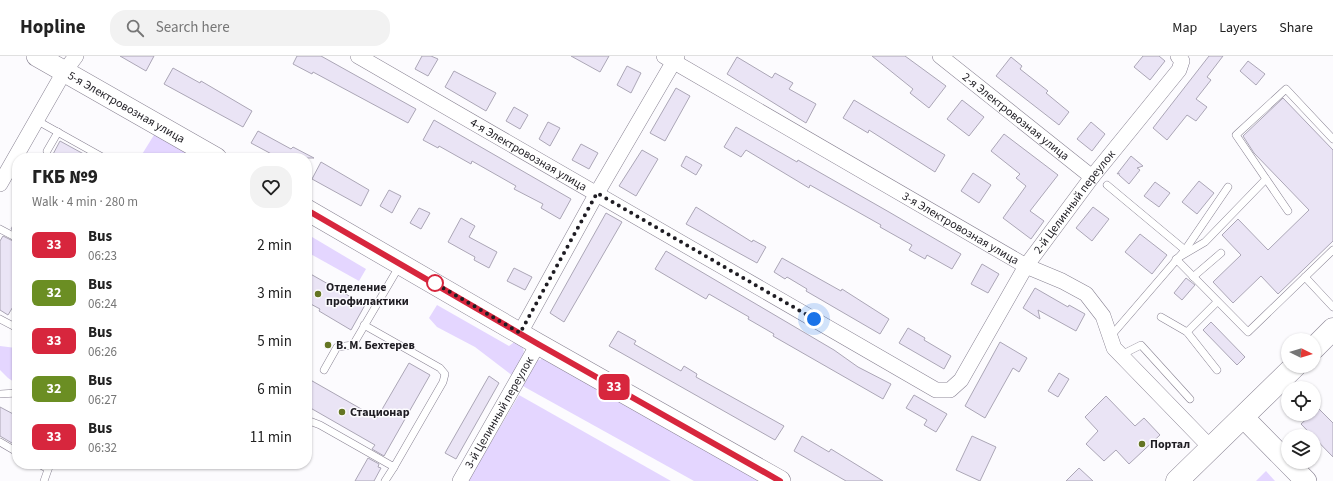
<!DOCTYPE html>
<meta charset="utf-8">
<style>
:root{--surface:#fff;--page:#f2f2f2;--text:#222;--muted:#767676;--line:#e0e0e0}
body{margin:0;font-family:"Source Sans 3",sans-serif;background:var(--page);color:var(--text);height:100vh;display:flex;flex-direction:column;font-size:15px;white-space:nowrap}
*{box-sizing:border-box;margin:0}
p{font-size:13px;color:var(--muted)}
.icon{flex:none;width:22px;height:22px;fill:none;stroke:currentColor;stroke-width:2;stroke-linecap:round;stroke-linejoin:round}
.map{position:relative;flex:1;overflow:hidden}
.sheet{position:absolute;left:12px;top:97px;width:300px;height:316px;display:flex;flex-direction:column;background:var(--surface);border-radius:16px;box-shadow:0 1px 3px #0004}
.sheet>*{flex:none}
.badge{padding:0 8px;border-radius:6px;font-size:14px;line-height:26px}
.needle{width:26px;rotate:95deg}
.buttons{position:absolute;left:1281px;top:277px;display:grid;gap:8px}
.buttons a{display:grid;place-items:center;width:40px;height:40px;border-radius:50%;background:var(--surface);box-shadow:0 1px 3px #0004;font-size:20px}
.you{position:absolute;width:20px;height:20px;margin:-10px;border:3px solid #fff;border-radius:50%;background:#1a73e8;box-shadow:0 0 0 6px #1a73e833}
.map>.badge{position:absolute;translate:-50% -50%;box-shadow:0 0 0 2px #fff}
.round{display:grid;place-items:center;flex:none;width:42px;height:42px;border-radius:16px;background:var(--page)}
.overview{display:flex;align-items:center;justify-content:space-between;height:68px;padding:0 20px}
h1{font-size:19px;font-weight:800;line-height:30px}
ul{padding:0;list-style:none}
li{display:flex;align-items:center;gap:12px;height:48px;padding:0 20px}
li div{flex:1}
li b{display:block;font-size:15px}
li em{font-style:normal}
li .badge{min-width:44px;font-weight:700;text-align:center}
header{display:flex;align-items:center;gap:24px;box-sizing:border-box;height:56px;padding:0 20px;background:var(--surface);border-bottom:1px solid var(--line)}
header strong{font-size:19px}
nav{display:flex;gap:22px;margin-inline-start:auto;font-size:14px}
.search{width:280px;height:36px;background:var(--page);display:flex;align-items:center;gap:10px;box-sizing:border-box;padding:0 14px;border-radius:16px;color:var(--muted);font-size:15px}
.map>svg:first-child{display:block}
.green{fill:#e4d6ff}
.building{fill:#eae4f5;stroke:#aba6b6}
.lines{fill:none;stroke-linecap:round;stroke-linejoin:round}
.lane-casing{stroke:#888292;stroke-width:8}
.street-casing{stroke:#888292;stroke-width:16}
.secondary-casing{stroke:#888292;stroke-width:22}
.primary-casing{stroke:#888292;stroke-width:23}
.lane{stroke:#fff;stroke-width:7}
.street{stroke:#fff;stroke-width:15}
.secondary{stroke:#fff;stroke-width:21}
.primary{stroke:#fff;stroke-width:22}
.line-casing{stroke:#fff;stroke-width:9}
.line{stroke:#d7263d;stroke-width:6}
.walk{stroke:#1f1d23;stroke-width:4;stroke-dasharray:0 7.2}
.stop-dot{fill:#fff;stroke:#d7263d;stroke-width:2}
.poi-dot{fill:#647523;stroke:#fcfbfe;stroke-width:1.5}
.labels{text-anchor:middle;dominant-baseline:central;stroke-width:3;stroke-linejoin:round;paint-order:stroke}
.street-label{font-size:12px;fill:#1f1d23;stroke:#fcfbfe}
.poi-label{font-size:12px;font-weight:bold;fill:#1f1d23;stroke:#fcfbfe;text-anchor:start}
</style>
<header>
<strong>Hopline</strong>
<div class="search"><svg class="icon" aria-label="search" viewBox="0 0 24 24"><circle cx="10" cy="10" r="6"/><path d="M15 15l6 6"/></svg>Search here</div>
<nav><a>Map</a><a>Layers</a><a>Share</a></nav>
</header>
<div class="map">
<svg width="1333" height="425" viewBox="0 0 1333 425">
<rect width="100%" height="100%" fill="#fcfbfe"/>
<g class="green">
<path d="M154 79H157L185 96 186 102H144L141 100Z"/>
<path d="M307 178 366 213 359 225 307 196Z"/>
<path d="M437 249 509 290 517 284C531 295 520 307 513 320L475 291 437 271 429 262Z"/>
<path d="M0 290 16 292 17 291V328L8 322 0 314Z"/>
<path d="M545 302 762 425H694L521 329 536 305Z"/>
<path d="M519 339 671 425H468Z"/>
<path d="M1266 415 1275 425H1256Z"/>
</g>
<g class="building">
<path d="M120 0H154L146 15Z"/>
<path d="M297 0H321L416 53 408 67 313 16 312 18 293 8Z"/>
<path d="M422 0H431L438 3 428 20 415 13Z"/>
<path d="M571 0H609L600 16Z"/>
<path d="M872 0H905L946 30 929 52 910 37 913 33Z"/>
<path d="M1143 0H1159L1165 5 1150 24 1134 11Z"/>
<path d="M1209 0H1223L1207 21 1211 24 1196 43 1207 51 1196 65 1187 59 1167 84 1153 72Z"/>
<path d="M737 1 772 22 775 17 793 27 789 33 816 48 806 67 727 18Z"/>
<path d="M1011 1 1022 10 1020 13 1048 35 1046 37 1069 56 1059 69 996 20Z"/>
<path d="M1248 5 1265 18 1256 29 1240 15Z"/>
<path d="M627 10 641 17 631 37 617 29Z"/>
<path d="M173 12 200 27 201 25 252 55 243 71 164 28Z"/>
<path d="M454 15 496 37 486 55 445 31Z"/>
<path d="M676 32 690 40 665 85 650 77Z"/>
<path d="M1283 42 1333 94V185L1278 238 1261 220 1233 247 1213 226 1241 199 1222 179 1238 163 1268 194 1309 154 1254 97 1243 80Z"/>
<path d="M854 44 945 99 935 116 869 74 868 77 843 62Z"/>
<path d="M962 44 984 61 969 80 947 63Z"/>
<path d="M514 51 528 59 520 73 506 65Z"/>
<path d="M434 64 571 143 560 163 541 152 543 148 514 133 516 130 472 105 471 108 439 90 438 92 423 84Z"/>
<path d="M548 66 560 72 550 90 539 83Z"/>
<path d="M1091 66 1105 78 1092 95 1077 83Z"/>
<path d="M736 71 797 106 798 104 889 156 961 198 952 213 927 199 925 203 909 194 912 189 880 171 881 169 810 129 809 132 746 94 741 101 724 91Z"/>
<path d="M258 75 291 93 293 91 314 102H279L251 87Z"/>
<path d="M1004 78 1058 119 1030 155 1044 165 1031 183 1003 162 1026 130 1016 122 1020 118 991 95Z"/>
<path d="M60 85 91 102H51Z"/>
<path d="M581 88 598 97 589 113 572 104Z"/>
<path d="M642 94 658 103 636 140 619 130Z"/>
<path d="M686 100 702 109 696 119 681 110Z"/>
<path d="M1131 100 1143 110 1137 112 1140 114 1129 128 1119 119V117L1117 118Z"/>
<path d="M321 106 369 134 361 150 312 123Z"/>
<path d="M973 117 991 129 979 147 961 135Z"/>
<path d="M1199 125 1214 137 1197 158 1182 146Z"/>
<path d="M1155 126 1170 137 1159 151 1144 140Z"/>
<path d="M389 134 401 140 392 157 380 150Z"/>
<path d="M696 151 752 186 753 184 766 191 757 207 686 168Z"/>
<path d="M1093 151 1109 163 1092 185 1076 172Z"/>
<path d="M419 152 430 157 421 173 410 167Z"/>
<path d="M606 157 622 166 564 266 550 257Z"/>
<path d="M17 162V176L11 173Z"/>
<path d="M461 162 475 170 469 181 497 196 489 212 474 204 475 201 448 186Z"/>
<path d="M1140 178 1167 199 1152 218 1125 196Z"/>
<path d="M3 180 17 187V244L8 259 0 254V185Z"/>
<path d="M666 195 834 294 858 311 891 328 883 343 773 280 774 278 748 263 749 261 709 238 706 243 655 213Z"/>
<path d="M782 202 841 235 842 233 889 263 880 278 806 235 807 233 787 221 785 223 774 216Z"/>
<path d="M982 208 999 218 988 237 971 228Z"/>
<path d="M514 212 532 221 525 234 507 225Z"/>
<path d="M307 216 365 249 351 274 319 255 320 253 307 246Z"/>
<path d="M1186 222 1195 229 1182 244 1174 237Z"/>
<path d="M1035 232 1068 251 1069 249 1085 258 1076 275 1038 254 1040 263 1023 252Z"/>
<path d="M1211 266 1245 301 1237 309 1203 274Z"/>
<path d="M908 272 925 282 924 284 951 300 944 313 899 287Z"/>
<path d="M618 275 636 285 634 288 681 315 684 310 697 318 696 321 784 370 775 384 609 290Z"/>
<path d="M1000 286 1027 302 1019 316 1013 312 985 362 965 350Z"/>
<path d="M409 307 430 319 384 400 372 393 375 389 307 350V322L377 362Z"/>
<path d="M1059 317 1069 323 1058 341 1048 335Z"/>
<path d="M489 320 499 327 456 403 445 397Z"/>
<path d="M914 339 947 358 936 376 924 369 927 364 906 352Z"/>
<path d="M1106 340 1135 370 1144 362 1160 379 1129 408 1116 394 1104 405 1086 388 1098 375 1085 361Z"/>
<path d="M0 351 17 360V390L0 380Z"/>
<path d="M1318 352 1333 367V401L1301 368 1312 358H1314Z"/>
<path d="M802 380 829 396 831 393 883 425H846L794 395Z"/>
<path d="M972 380 996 391 980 425 956 414Z"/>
<path d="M368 402 379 408 378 411 381 412 374 425H355Z"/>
<path d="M1079 412 1093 425H1066Z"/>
</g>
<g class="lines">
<defs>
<g id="lane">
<path d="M36 64 104 102"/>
<path d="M47 95 58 76"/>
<path d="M1266 123 1205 186 1176 203 1248 276 1333 194"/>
<path d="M1107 129 1185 194 1110 281"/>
<path d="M1288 155 1236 79 1286 33 1333 83"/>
<path d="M0 173 17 182"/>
<path d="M1185 194 1228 131"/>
<path d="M1193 221 1221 197"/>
<path d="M1305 221 1333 251"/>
<path d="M1161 261 1187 276 1217 314"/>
<path d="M0 263 17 272"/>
<path d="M1187 276 1217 246"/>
<path d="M1121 299 1141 289 1190 343"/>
<path d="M324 314 337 291 353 289 400 209"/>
<path d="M0 338 17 337"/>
<path d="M307 364 320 369 394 411 443 326 445 318 440 312 364 269"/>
<path d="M0 386 17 396"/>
<path d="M39 408 48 413"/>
<path d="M44 425 50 408"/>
<path d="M385 425 394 411"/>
</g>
<g id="street">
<path id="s1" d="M358 0 936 334H950L961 324 1026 210 1092 121 1179 14 1182 5 1178 0"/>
<path id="s2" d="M664 0 1026 210 1062 225 1086 238 1103 260 1114 292 1211 392"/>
<path id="s3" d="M940 0 1092 121"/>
<path d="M0 128 64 16 76 0"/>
<path d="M520 277 597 137 677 0"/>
<path id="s4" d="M460 425 538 288"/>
</g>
<g id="secondary">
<path id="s5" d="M37 0 216 102"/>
<path d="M307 154 538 288 780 425"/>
<path d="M1243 361 1306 425"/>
</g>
<g id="primary">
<path d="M1314 292 1333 273"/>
<path d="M1177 425 1295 310"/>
</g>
</defs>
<use href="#lane" class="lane-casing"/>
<use href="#street" class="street-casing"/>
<use href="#secondary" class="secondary-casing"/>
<use href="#primary" class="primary-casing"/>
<use href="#lane" class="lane"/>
<use href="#street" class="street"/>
<use href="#secondary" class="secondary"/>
<use href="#primary" class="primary"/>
</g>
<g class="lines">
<defs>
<path id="line" d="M307 154 538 288 780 425"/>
</defs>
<use href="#line" class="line-casing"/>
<use href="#line" class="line"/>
<path class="walk" d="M435 227 433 226 520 277 597 137 814 263"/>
</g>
<circle class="stop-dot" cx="435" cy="227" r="8"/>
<g class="poi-dot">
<circle cx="318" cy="238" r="4"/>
<circle cx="328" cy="289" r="4"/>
<circle cx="342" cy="356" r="4"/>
<circle cx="1142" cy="388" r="4"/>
</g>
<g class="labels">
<g class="street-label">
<text stroke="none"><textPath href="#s5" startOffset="103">5-я Электровозная улица</textPath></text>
<text stroke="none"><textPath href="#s3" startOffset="97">2-я Электровозная улица</textPath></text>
<text stroke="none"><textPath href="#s1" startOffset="197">4-я Электровозная улица</textPath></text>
<text stroke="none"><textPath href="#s1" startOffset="908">2-й Целинный переулок</textPath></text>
<text stroke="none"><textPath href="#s2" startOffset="343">3-я Электровозная улица</textPath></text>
<text stroke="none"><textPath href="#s4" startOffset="79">3-й Целинный переулок</textPath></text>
</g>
<g class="poi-label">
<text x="326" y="231">Отделение<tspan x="326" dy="14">профилактики</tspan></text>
<text x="336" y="289">В. М. Бехтерев</text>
<text x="350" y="356">Стационар</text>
<text x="1150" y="388">Портал</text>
</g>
</g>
</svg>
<div class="buttons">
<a><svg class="needle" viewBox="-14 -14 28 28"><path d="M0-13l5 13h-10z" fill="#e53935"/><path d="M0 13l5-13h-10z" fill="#767676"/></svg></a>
<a><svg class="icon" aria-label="locate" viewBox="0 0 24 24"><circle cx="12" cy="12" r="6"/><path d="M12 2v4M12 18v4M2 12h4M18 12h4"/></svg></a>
<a><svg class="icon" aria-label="layers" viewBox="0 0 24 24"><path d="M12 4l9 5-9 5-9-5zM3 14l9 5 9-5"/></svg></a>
</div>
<div class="you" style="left:814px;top:263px"></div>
<b class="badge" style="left:614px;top:331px;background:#d7263d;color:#fff">33</b>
<section class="sheet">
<div class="overview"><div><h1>ГКБ №9</h1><p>Walk · 4 min · 280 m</p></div><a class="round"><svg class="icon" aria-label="heart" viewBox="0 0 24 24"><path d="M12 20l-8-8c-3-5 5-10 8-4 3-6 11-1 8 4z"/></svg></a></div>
<ul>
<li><span class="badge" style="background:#d7263d;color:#fff">33</span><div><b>Bus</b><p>06:23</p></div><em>2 min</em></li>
<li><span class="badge" style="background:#6b8e23;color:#fff">32</span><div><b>Bus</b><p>06:24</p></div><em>3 min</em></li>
<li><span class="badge" style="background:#d7263d;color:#fff">33</span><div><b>Bus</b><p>06:26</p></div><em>5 min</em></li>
<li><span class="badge" style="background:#6b8e23;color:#fff">32</span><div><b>Bus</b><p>06:27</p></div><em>6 min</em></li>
<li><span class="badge" style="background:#d7263d;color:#fff">33</span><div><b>Bus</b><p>06:32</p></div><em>11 min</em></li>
</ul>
</section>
</div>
